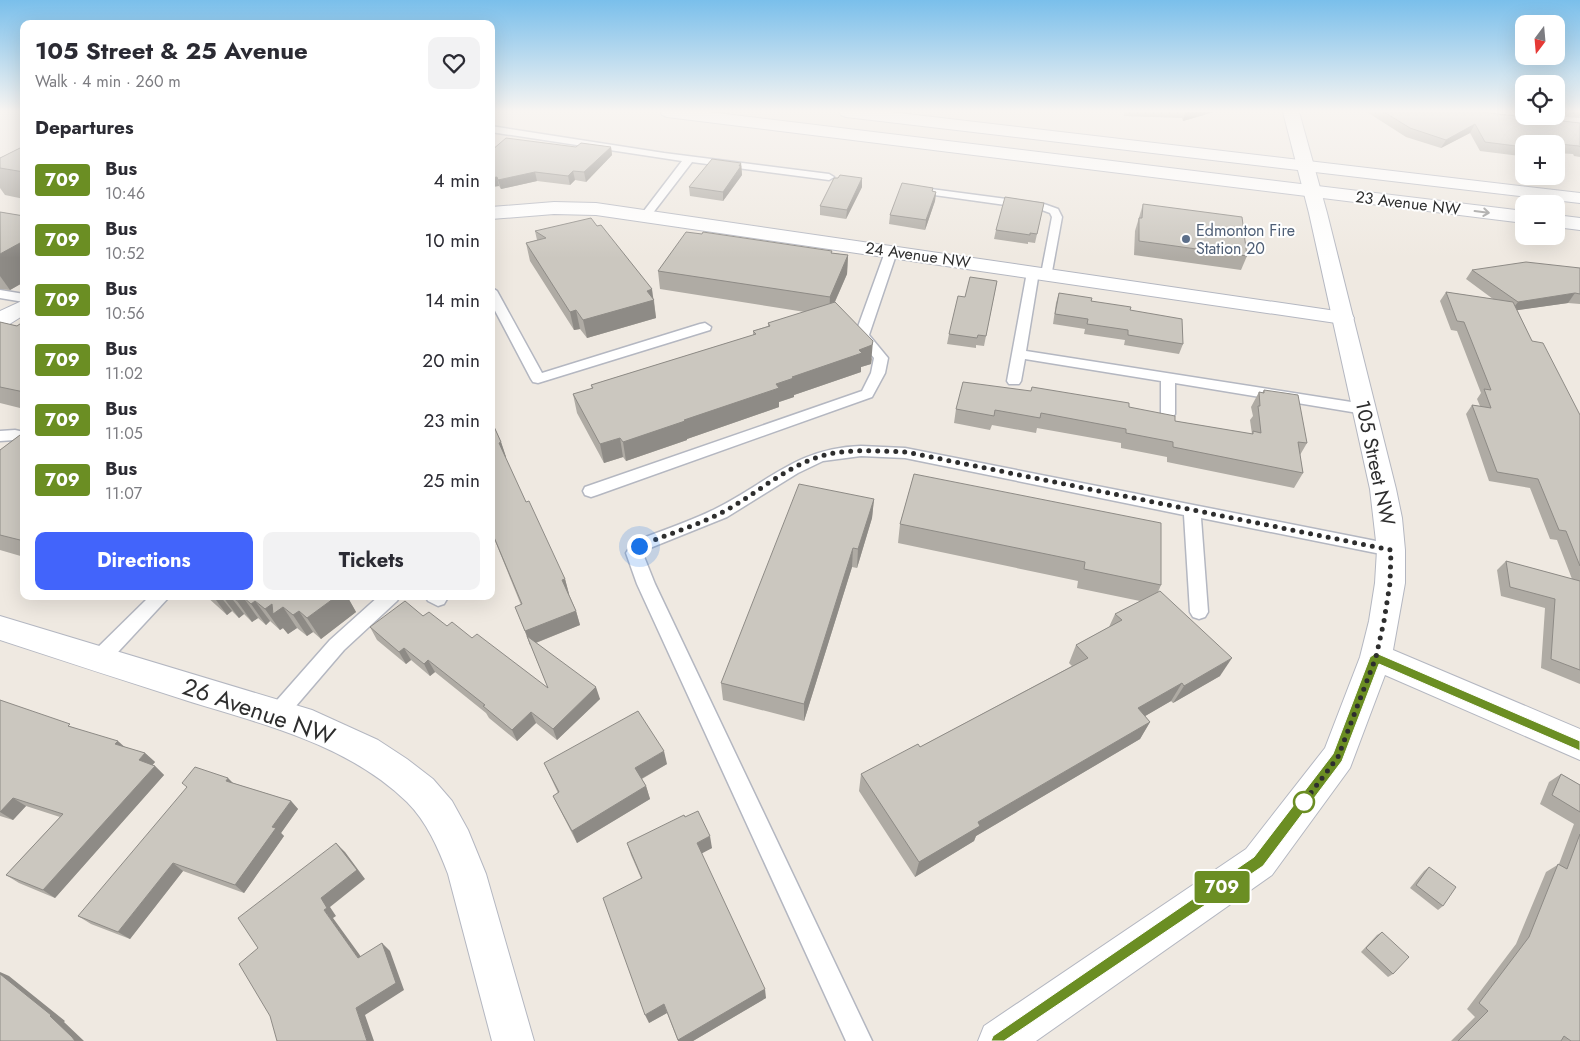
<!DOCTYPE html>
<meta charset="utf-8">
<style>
:root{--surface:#fff;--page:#f2f2f3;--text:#2b2b33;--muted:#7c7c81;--accent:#4264fb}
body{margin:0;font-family:Jost,sans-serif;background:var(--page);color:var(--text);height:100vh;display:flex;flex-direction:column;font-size:19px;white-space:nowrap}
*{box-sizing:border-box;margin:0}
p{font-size:16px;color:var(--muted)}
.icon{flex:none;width:28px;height:28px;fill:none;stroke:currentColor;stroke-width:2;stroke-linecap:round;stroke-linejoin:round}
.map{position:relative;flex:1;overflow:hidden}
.sheet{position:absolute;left:20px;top:20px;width:475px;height:580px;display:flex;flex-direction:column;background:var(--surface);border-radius:10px;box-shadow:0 5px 20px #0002}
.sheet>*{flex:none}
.badge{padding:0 10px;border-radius:4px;font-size:18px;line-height:32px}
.needle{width:32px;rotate:196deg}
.buttons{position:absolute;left:1515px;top:15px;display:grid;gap:10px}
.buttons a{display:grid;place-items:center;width:50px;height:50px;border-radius:10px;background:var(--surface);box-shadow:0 5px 20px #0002;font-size:25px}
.you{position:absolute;width:25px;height:25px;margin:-12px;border:4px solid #fff;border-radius:50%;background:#1a73e8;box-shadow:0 0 0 8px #1a73e833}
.map>.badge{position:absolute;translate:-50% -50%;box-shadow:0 0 0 2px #fff}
h2{padding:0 15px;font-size:19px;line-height:45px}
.round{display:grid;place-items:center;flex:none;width:52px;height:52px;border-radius:10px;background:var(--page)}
.headline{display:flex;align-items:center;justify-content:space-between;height:85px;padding:0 15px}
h1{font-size:24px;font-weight:700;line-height:38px}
.cta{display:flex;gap:10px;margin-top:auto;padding:10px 15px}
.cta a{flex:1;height:58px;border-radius:10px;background:var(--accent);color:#fff;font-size:20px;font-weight:700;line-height:58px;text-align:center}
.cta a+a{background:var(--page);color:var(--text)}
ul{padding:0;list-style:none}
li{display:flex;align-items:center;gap:15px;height:60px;padding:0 15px}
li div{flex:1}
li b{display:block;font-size:19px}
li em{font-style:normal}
li .badge{min-width:55px;font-weight:700;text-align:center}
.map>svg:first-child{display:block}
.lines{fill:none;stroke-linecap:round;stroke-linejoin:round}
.service-casing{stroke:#b4b7c1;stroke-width:3}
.minor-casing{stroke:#b4b7c1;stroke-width:2}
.tertiary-casing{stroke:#b4b7c1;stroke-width:2}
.secondary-casing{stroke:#b4b7c1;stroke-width:2}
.service{fill:#fff;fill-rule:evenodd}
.minor{fill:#fff;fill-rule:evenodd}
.tertiary{fill:#fff;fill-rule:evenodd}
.secondary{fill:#fff;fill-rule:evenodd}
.wall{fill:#afaba4}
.shaded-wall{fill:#8e8b86}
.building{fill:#cbc7bf;stroke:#8e8b86}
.oneway{stroke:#969696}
.line{fill:#6b8e23;stroke:#fff}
.walk{stroke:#2e2e2e;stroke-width:5;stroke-dasharray:0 9}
.service-dot{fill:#5c6f8a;stroke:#fff;stroke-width:2}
.stop-dot{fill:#fff;stroke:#6b8e23;stroke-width:2.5}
.labels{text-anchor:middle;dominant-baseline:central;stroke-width:4;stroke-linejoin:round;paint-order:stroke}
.far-street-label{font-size:16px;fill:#2e2e2e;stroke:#fff}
.far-service-label{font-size:16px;fill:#4e5e75;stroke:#fff;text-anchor:start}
.street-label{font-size:20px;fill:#2e2e2e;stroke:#fff}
.near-street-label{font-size:24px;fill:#2e2e2e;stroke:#fff}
</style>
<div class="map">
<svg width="1580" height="1041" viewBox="0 0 1580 1041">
<rect width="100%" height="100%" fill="#efe9e1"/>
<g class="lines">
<defs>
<g id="service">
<path d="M491 126 664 153 829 174 834 177 829 180 692 162 649 218 645 219 640 216 682 161 491 132Z"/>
<path d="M931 189 1044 204 1058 209 1062 217 1051 277 1047 278 1041 274 1052 217 1050 213 1042 210 927 194 926 192Z"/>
<path d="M891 249 897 252 869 335 888 358 885 373 872 397 597 495 591 497 585 495 583 491 585 487 862 391 871 373 874 358 855 335 885 252Z"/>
<path d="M1033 268 1039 272 1026 351 1364 404 1369 406 1371 409 1369 412 1364 414 1175 383V414L1173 417H1163L1161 414V381L1025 359 1021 381 1019 384H1009L1007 381 1027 272Z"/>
<path d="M491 287 497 291 542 373 700 324 705 323 711 327 710 330 538 383 533 382 531 379 491 303Z"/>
<path d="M0 290 24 294V302L0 298Z"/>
<path d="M15 430 24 432V442L15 440 0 441V431Z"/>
<path d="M861 446 905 448 1391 544 1397 546 1399 550 1397 554 1391 556 1201 518 1208 612 1205 617 1199 619 1193 617 1190 612 1184 515 905 458 861 456 823 461 798 473 727 517 645 550 643 554 655 584 872 1041H846L637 584 626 553 633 542C660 531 689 522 715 509 769 482 797 448 861 446Z"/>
<path d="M150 596H170L106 665 99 667 92 665 90 659 92 653Z"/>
<path d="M379 596H400L397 601 344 650 284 720 277 723 270 720 267 714 270 708 330 640Z"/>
<path d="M425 596H445L447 599 444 604 438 606 428 601Z"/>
</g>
<g id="minor">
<path d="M554 202 596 203 1343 312 1351 313 1354 318 1351 323 1343 324 596 215 554 214 491 219V207Z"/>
<path d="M24 300V315L8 325 0 326V311Z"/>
<path d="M0 616 312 710 378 740 407 759 433 779 452 801 468 830 486 874 534 1041H492L448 874C438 848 427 822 407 802 347 744 265 725 188 701 126 681 63 661 0 640Z"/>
</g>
<path id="tertiary" d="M1283 112H1299L1327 213 1396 489 1402 518 1405 550V583L1393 650 1580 729V760L1385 675 1350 768 1272 875 1036 1041H978L984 1026 1246 849 1325 748 1360 657 1369 621 1375 583 1377 550 1370 489 1309 213Z"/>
<g id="secondary">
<path d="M660 112H709L1524 211V223L667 117 662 115Z"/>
<path d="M839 112H890L1580 193V203L846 117 841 115Z"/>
<path d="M1556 215 1580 218V230L1556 227Z"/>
</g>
</defs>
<use href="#service" class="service-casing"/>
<use href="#minor" class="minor-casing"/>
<use href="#tertiary" class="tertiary-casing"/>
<use href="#secondary" class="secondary-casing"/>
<use href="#service" class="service"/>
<use href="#minor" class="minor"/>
<use href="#tertiary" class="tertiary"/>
<use href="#secondary" class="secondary"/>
</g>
<g class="wall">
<path d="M1124 112H1214L1183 121 1182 118 1124 116Z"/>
<path d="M1367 112H1480L1580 123V157L1574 156 1573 154 1556 153V144H1524V149L1520 156 1480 151 1470 133 1441 148 1406 137Z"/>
<path d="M1556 112H1580V118L1554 116H1556Z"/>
<path d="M24 146V199L5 195 0 188V158Z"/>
<path d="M576 147H611L612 155 586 182 575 180 570 185 537 181 501 189 499 186 491 187V149L492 150Z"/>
<path d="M741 163 742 175 723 201 690 196 689 187Z"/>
<path d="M838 178H862V187L846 219 820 215V206Z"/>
<path d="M933 191 936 192 935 201 925 230 889 224 890 215Z"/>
<path d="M1044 203 1035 243 1028 242V244L994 239 996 230Z"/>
<path d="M1143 204 1247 256 1241 270 1134 255 1135 231Z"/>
<path d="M0 212 24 216V282L10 290 0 289Z"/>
<path d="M597 226 654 300 656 318 587 338 580 329 574 330 530 261 526 243 537 240 535 231Z"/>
<path d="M832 253 848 255 847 274 835 302 872 359 871 364 861 367V372L794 395V397L779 402V407L687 439V440L626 461 623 457 604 463 577 413 573 394 592 389 591 385 753 335V331L768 326V323L805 312 660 289 658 271Z"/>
<path d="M1580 268V304L1568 303 1517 310 1532 341 1580 415V684L1541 668 1545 608 1501 596 1497 570 1506 561 1572 579 1557 540 1550 539 1530 488 1489 481 1466 414 1472 405 1480 406 1477 399 1481 393 1457 331 1451 330 1440 301 1446 292 1493 299 1466 279 1472 270Z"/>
<path d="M997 281 984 346 976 345V348L947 344 949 334 965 297Z"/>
<path d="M1059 293 1130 310 1183 344 1179 354 1124 345 1125 340 1084 334 1085 329 1053 324 1056 303Z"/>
<path d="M24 321V409L0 403V322L17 326Z"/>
<path d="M1264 390 1307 443 1300 455 1303 473 1294 488 1167 462V457L1121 448V443L1037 428 1036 433 992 425 990 430 954 423 956 409 1129 407 1175 421 1252 434 1250 420 1253 416 1251 407 1259 392 1262 393Z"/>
<path d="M491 420 501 442 506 457H505L526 502 565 579 569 594 576 611 580 625 536 643 600 699 557 740 536 723 517 741 489 718 486 713 435 672 430 676 411 660 406 664 377 640 370 627 423 616 472 638 548 688 515 607 521 605 491 531Z"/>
<path d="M24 432V557L0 550V450Z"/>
<path d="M914 474 1161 585 1158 592 1220 676 1173 703 1171 701 1145 716 1150 722 1140 739 976 836 974 841 915 877 859 791 861 774 920 747 1072 666 1069 663 1076 645 1109 627 1115 614 1140 601 1077 588 1078 581 898 543 900 524Z"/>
<path d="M874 499 872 518 857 568 852 567 804 721 723 700 721 683Z"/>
<path d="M206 596H347L356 612 321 639 313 632 307 636 297 628 288 634 283 628 280 630 270 621 266 625 258 618 252 622 244 614 239 618 232 611 227 615Z"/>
<path d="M0 700 125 747 145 753 155 762 152 765 155 766 164 775 55 898 19 883 6 875 60 817 26 806 13 820 0 816Z"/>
<path d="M544 763 667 764 642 779 646 786 650 799 577 843 559 808 553 796 558 793 550 776Z"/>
<path d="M1561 774 1580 785V1041H1451L1475 1017 1467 1009 1516 944 1546 872 1559 864 1574 824 1540 804 1549 782Z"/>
<path d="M233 783 291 801 298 809 281 833 284 836 244 893 183 871 130 939 91 924 78 916Z"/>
<path d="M685 817 712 848 701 853 766 998 693 1041H678L667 1013 649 1023 641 878 631 855 627 843Z"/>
<path d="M1429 867 1443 906 1438 910 1410 888 1424 871Z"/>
<path d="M1382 932 1393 974 1388 977 1361 952 1377 935Z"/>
</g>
<g class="shaded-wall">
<path d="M1187 112H1214L1183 121 1185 113Z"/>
<path d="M1475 124 1470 133 1441 148 1446 140Z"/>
<path d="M611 147 612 155 586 182 584 172Z"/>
<path d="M741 163 742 175 723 201V192Z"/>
<path d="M573 171 575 180 570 185 568 176Z"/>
<path d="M535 172 537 181 501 189 498 180Z"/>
<path d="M497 177 499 186 491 187V178Z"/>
<path d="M862 178V187L846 219 847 210Z"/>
<path d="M936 192 935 201 925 230 926 220Z"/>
<path d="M20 243 24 249V282L10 290 0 276V254Z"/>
<path d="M848 255 847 274 829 315 830 297Z"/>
<path d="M652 289 656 318 587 338 583 320 647 291Z"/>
<path d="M1575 293 1568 303 1511 311 1518 302Z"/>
<path d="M576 310 580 329 574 330 570 312Z"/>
<path d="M873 341 871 364 861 367V372L794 395V397L779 402V407L687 439V440L626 461 623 442 684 420 776 384 792 377 859 350Z"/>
<path d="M620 438 623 457 604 463 600 444Z"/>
<path d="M501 442 506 457 503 458 499 443Z"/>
<path d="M874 499 872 518 857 568 858 549Z"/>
<path d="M853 548 852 567 804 721V704Z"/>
<path d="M565 579 569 594 567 595 562 580Z"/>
<path d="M213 596H220L232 611 227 615Z"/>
<path d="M224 596H230L244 614 239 618 223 597Z"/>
<path d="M337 596H347L356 612 321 639 307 618Z"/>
<path d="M243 597 258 618 252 622 237 601Z"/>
<path d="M255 601 270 621 266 625 251 604Z"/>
<path d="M272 604 283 607 297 628 288 634 283 628 280 630 265 609Z"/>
<path d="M299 611 313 632 307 636 293 615Z"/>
<path d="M576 611 580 625 530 645 525 631Z"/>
<path d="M404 648 411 660 406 664 399 652Z"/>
<path d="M1232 658 1220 676 1173 703 1184 686Z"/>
<path d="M428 660 435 672 430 676 424 664Z"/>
<path d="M1182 683 1171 701 1128 726 1138 708Z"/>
<path d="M596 687 600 699 557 740 553 729Z"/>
<path d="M531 712 536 723 517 741 512 730Z"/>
<path d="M1150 722 1140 739 976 836 974 841 915 877 919 862 978 822Z"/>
<path d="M118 741 128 750 115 744Z"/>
<path d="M664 751 667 764 639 780 635 768Z"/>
<path d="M145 753 155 762 149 769 139 760Z"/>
<path d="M155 766 164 775 55 898 43 890Z"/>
<path d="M228 778 237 787 226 781Z"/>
<path d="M646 786 650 799 577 843 572 831Z"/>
<path d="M13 798 26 806 13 820 0 812Z"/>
<path d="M291 801 298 809 281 833 284 836 244 893 235 885 272 827Z"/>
<path d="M710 836 712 848 699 855 697 843Z"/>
<path d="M336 843 345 852 365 879 330 907 336 916 333 918 367 965 358 958 324 910 321 898Z"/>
<path d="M173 863 183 871 130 939 118 932Z"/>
<path d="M382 943 390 951 404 990 365 1015 374 1041H367L356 1008Z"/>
<path d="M0 972 9 976 65 1021 64 1022 84 1041H75L0 974Z"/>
<path d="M765 989 766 998 693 1041H678V1040Z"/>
<path d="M664 1004 667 1013 649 1023 645 1015Z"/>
</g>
<g class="building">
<path d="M1384 112H1480L1580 123V147L1579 146 1521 140 1524 145V147L1485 142 1475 124 1446 140 1410 128Z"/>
<path d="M506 138 576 147 581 143 611 147 584 172 573 171 568 176 535 172 498 180 497 177 491 178V149L492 150Z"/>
<path d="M24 146V172L0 168V158Z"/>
<path d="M712 159 741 163 739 166H741L723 192 689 187Z"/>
<path d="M840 175 862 178 847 210 820 206 834 178H838Z"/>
<path d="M902 183 933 188 932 191 936 192 926 220 890 215Z"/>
<path d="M1005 197 1044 203 1037 234 1030 233V235L996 230Z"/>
<path d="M1143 204 1242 217 1247 256 1139 241V218H1142Z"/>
<path d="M0 212 24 216V244L20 243 0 254Z"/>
<path d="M591 218 597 226 601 225 652 289 647 291 654 300 583 320 576 310 570 312 526 243 546 238 535 231Z"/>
<path d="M686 232 702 234 703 232 832 251 831 253 848 255 830 297 658 271Z"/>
<path d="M1526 262 1580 268V294L1575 293 1518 302 1472 270Z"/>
<path d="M970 277 997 281 986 336 978 335 977 338 949 334 958 296 965 297Z"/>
<path d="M1446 292 1513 302 1532 341 1543 343 1580 415V566L1566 531 1559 530 1538 479 1497 472 1472 405 1491 408 1484 389 1491 390 1464 322 1457 321Z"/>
<path d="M1059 293 1092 298 1091 301 1131 307 1130 310 1182 319 1183 344 1128 335V330L1087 324 1088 319 1055 314Z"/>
<path d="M835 302 873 341 872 345 859 350 862 353 792 377 794 378 776 384 779 388 684 420 685 421 623 442 620 438 600 444 573 394 593 388 591 385 756 334 753 331 770 326 768 323Z"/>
<path d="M24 321V392L0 387V322L17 326Z"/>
<path d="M963 382 1031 391 1032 387 1129 403V407L1175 416V421L1253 434V431L1261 433 1258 406H1260L1259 392 1264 393V390L1298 395 1307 443 1298 442 1303 473 1173 447V442L1126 433V429L1041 413 1040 418 995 410 994 416 956 409Z"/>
<path d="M491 420 501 442 499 443 526 502 529 501 565 579 562 580 576 611 525 631 515 607 522 604 491 530Z"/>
<path d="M24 432V541L0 535V450Z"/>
<path d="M914 474 1161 523V585L1084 569 1085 562 900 524Z"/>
<path d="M799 484 874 499 858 549 853 548 804 704 721 683Z"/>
<path d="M1506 561 1580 581V670L1551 659 1555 599 1510 587Z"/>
<path d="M1160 591 1232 658 1184 686 1182 683 1138 708 1150 722 978 822 980 826 919 862 861 774 918 744 920 747 1088 658 1076 645 1122 620 1115 614Z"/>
<path d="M231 596H337L307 618 299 611 293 615 283 607 273 614 272 604 265 609 255 601 251 604 243 597 237 601Z"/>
<path d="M405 601 423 616 429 612 447 626 452 622 472 638 477 634 548 688 527 636 596 687 553 729 531 712 512 730 483 706 485 705 428 660 424 664 404 648 399 652 370 627Z"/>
<path d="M0 700 70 724 68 726 118 741 115 744 145 753 139 760 155 766 43 890 6 875 63 814 13 798 0 812Z"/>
<path d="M638 711 664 751 635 768 646 786 572 831 553 796 559 792 544 763Z"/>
<path d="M195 767 228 778 226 781 291 801 272 827 276 828 235 885 173 863 118 932 78 916 187 787 182 783Z"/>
<path d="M1561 774 1580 785V812L1552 795Z"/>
<path d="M698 811 710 836 697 843 765 989 678 1040 664 1004 645 1015 603 898 642 878 627 843 684 815 685 817Z"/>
<path d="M1580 834V1041H1571L1564 1036 1561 1041H1458L1488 1011 1479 1003 1529 937 1558 864 1567 869Z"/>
<path d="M336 843 357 870 321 898 327 908 324 910 358 958 382 943 396 983 356 1008 367 1041H277L270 1016 239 964 258 948 238 918Z"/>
<path d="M1429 867 1456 887 1443 906 1416 885Z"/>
<path d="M1382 932 1409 957 1393 974 1366 948Z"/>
<path d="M0 974 51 1015 50 1016 72 1037 75 1041H0Z"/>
</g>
<defs><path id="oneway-shaft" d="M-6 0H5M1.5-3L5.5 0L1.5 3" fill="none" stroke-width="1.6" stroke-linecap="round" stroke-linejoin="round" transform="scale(1.25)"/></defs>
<use class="oneway" href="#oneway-shaft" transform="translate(1482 212) rotate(7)"/>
<linearGradient id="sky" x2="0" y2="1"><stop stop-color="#7abfeb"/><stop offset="0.43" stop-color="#f8f5f2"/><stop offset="1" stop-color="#f8f5f2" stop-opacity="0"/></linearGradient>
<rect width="1580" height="258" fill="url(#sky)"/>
<path class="line" d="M1376 653 1580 741V751L1576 749 1379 664 1342 761 1263 866 1004 1041H991L993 1036 1254 857 1333 754 1370 657Z"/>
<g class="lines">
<path class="walk" d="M639 546C666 535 695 526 721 513 754 496 782 469 818 457 845 448 877 451 906 452L1391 550 1390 583 1384 621 1376 657 1338 757 1304 802"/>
</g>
<circle class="service-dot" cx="1186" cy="239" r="5"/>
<circle class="stop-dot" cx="1304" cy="802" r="10"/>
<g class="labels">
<g class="far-street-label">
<text transform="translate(1408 203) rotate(7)">23 Avenue NW</text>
<text transform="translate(918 255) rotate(8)">24 Avenue NW</text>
</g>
<g class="far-service-label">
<text x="1196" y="230">Edmonton Fire<tspan x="1196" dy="18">Station 20</tspan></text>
</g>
<g class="street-label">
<text transform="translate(1375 463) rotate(78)">105 Street NW</text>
</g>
<g class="near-street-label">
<text transform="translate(259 711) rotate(19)">26 Avenue NW</text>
</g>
</g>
</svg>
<div class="buttons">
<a><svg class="needle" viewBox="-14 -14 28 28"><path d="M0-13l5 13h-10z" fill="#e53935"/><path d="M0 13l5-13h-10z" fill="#7c7c81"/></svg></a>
<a><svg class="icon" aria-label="locate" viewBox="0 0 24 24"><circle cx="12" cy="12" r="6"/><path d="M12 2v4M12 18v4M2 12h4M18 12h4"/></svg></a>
<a>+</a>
<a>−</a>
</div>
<div class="you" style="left:639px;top:546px"></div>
<b class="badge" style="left:1222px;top:887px;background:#6b8e23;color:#fff">709</b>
<section class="sheet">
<div class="headline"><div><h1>105 Street &amp; 25 Avenue</h1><p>Walk · 4 min · 260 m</p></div><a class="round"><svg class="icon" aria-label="heart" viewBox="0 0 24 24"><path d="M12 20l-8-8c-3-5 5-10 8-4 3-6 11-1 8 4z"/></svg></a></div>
<h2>Departures</h2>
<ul>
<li><span class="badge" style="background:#6b8e23;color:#fff">709</span><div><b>Bus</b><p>10:46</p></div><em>4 min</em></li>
<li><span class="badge" style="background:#6b8e23;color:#fff">709</span><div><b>Bus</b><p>10:52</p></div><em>10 min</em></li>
<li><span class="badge" style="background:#6b8e23;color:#fff">709</span><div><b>Bus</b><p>10:56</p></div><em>14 min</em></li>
<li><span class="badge" style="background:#6b8e23;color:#fff">709</span><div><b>Bus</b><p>11:02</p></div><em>20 min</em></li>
<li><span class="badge" style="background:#6b8e23;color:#fff">709</span><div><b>Bus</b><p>11:05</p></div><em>23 min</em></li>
<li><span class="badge" style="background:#6b8e23;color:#fff">709</span><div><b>Bus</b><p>11:07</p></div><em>25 min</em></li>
</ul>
<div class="cta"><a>Directions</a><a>Tickets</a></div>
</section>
</div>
